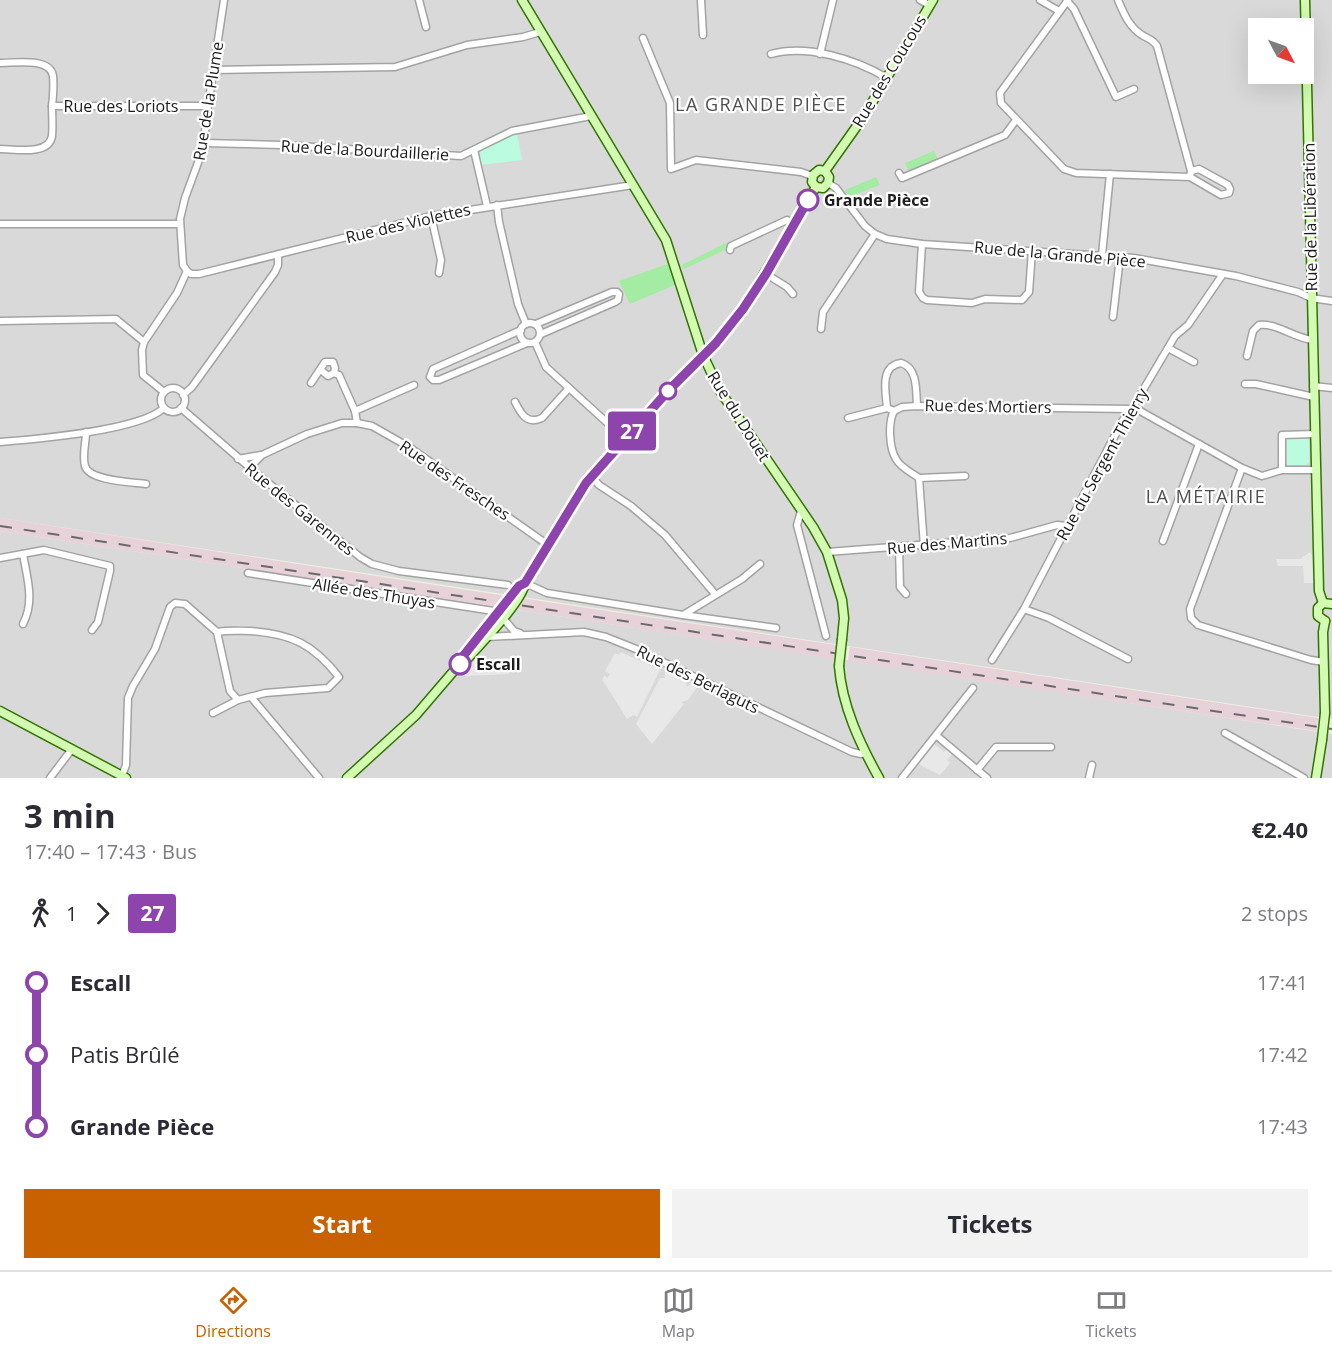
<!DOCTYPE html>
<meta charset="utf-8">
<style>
:root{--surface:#fff;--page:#f2f2f3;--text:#2b2b33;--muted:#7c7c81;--line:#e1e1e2;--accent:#c86100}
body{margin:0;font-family:"Open Sans",sans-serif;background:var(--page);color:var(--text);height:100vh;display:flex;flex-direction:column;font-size:22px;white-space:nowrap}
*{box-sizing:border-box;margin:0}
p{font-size:20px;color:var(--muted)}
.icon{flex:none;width:33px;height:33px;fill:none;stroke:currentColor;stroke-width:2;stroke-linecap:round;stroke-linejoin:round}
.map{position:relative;height:778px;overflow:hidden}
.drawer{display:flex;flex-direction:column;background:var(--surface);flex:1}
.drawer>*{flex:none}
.badge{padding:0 12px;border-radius:4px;font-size:21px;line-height:39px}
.needle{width:39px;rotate:131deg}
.buttons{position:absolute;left:1248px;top:18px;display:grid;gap:12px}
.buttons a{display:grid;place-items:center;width:66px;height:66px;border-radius:0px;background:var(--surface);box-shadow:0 6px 24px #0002;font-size:30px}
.map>.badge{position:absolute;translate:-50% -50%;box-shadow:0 0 0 3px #fff}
.legs{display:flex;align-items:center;gap:9px;height:66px;padding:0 24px;font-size:20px}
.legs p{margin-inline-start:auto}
.summary{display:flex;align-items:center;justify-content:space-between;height:102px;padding:0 24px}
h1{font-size:33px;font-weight:700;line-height:45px}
.primary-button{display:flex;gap:12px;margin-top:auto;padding:12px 24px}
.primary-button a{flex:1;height:69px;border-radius:0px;background:var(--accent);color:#fff;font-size:24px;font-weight:700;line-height:69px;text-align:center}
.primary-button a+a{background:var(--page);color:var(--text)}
ul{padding:0 24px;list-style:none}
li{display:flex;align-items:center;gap:21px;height:72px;font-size:22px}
li i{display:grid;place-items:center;width:9px;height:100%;margin:0 8px;background:currentColor}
li i::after{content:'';width:15px;height:15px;margin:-8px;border:4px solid;border-radius:50%;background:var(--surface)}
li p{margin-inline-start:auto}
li:first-child i{background:linear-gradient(#0000 50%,currentColor 0)}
li:last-child i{background:linear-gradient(currentColor 50%,#0000 0)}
.menu{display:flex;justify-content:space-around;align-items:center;height:84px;border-top:2px solid var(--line);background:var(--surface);font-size:16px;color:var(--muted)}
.menu a{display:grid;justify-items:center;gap:3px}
.menu .active{color:var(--accent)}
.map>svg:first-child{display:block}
.residential{fill:#dad9d9;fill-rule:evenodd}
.industrial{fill:#e7d2d9}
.grass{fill:#a4eba4}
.park{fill:#bbfbdf}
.parking{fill:#e8e8e8}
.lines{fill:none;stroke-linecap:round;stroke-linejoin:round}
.street-casing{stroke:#a3a3a3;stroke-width:9}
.secondary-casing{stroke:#307501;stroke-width:11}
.street{stroke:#fff;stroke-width:6}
.secondary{stroke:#d3fbb1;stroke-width:8}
.rail{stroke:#6a6a6a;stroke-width:2;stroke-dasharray:12 12;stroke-linecap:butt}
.secondary-bridge-casing{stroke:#307501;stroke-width:11;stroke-linecap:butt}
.secondary-bridge{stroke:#d3fbb1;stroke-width:8}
.line-1-casing{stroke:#fff;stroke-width:14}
.line-1{stroke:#8e44ad;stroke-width:9}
.stop-1-dot{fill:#fff;stroke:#8e44ad;stroke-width:3}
.labels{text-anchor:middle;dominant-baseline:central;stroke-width:4.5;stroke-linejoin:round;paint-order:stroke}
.street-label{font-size:16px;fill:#1c1c1c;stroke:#fff}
.stop-label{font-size:16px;font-weight:bold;fill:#1c1c1c;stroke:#fff;text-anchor:start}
.neighbourhood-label{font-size:18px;letter-spacing:1.5px;fill:#4f4f4f;stroke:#fff}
</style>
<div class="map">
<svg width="1332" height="778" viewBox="0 0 1332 778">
<rect width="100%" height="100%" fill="#eceee1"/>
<g class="residential">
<path d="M0 0H1332V719L0 518ZM1258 28H1304V74H1258Z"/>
<path d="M0 531 1332 734V778H0Z"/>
</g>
<g class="industrial">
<path d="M0 518 506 596 499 607 0 531Z"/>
<path d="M520 598 836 645 835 659 512 609Z"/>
<path d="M850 647 1318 718 1316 731 848 661Z"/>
</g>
<g class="grass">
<path d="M934 151 938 160 909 172 905 163Z"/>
<path d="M876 177 880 185 849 197 845 190Z"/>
<path d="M728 242 729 248 684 269 682 265Z"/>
<path d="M670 263 677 284 630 304 619 281Z"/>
</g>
<g class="park">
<path d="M517 133 522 160 481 165 480 151 497 141Z"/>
<path d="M1305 437 1309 440V462L1306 465H1287L1286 440 1287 438Z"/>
</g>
<g class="parking">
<path d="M1310 552 1312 555 1313 583H1304L1303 566H1278L1276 559H1300Z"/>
<path d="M621 652 660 670 637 717 633 715 627 719 602 679 605 675 607 678 610 674 605 671 615 653 619 655Z"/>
<path d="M508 658 509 674 465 676 464 672 475 660Z"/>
<path d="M665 672 686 681 687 687 691 683 698 686 688 700 681 702 684 704 652 744 636 724 660 678H665Z"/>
<path d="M934 744 944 752 947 749 953 753 947 760 950 763 940 775 918 764Z"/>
</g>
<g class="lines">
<defs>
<g id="street">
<path d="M419 0 426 27"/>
<path d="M701 0 703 35"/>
<path d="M920 0 929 5"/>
<path d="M1040 0 1059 11"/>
<path d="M1068 0 1000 93 1001 103 1064 169 1076 173 1190 177 1221 195 1229 193 1230 189 1228 185 1199 169 1191 171 1190 177"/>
<path d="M1118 0C1124 14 1129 27 1142 35 1148 39 1153 39 1157 46L1191 171"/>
<path d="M1067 1 1074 9 1116 97 1134 89"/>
<path d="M643 38 670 103 671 169 696 160 801 172 812 176"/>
<path d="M771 54C807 44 855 59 887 78"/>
<path d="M820 54 833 0"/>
<path d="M0 63C15 63 50 57 53 76 54 86 53 97 52 106H208"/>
<path d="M214 70 395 67 467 45 523 37 540 32"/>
<path d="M204 143 281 145 461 156 512 131 591 116"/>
<path d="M0 149C15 149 49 156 52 136 53 126 52 116 52 106"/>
<path d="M474 150 487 206"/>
<path d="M899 173 902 178 1005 135 1016 120"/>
<path d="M828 183 836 188 865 226 875 234 887 239 922 244 1134 258 1236 276 1298 292 1311 298 1332 301"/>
<path d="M497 205 499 222 518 304 526 324"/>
<path d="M431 216 441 260 439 273"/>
<path d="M0 224H180"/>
<path d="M922 244 919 292 923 298 927 300 972 303 985 299 1022 300 1029 292 1032 251"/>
<path d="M730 250 731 246 787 220 794 223"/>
<path d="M1102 255 1110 174"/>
<path d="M187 271 191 274H199L431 216 633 185"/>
<path d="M187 271 183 265 180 219 185 198 203 149 208 106 224 0"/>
<path d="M766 274 787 287 793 294"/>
<path d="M1113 317 1120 257"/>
<path d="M0 321 116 319 144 342"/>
<circle cx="530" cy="333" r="10"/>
<path d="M536 324 612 292H617L619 294 618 300 615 302 541 334"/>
<path d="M821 329 823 312 875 234"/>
<path d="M521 330 433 369 430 377 433 380H439L527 343"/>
<path d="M535 342 546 367 625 439"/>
<path d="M1168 348 1194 362"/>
<path d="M1247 356 1253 331 1259 325C1278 323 1293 338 1313 340"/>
<path d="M334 373 339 375 355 411"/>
<path d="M311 383 325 362H333L335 368 334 373 328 376 321 370"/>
<path d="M1245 384H1256L1314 397"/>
<path d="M1313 386 1332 388"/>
<circle cx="173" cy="400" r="12"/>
<path d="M164 392 143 375 142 350 144 342 177 293 187 271"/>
<path d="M183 395 192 387 275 272 278 265V255"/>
<path d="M515 402C521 414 527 425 542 418L569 388"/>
<path d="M1133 407 1242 468 1262 476 1282 470H1316"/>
<path d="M181 408 256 473 360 557 372 564 399 571 508 585"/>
<path d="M887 408C886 393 879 366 901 363 918 368 916 391 917 406"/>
<path d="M894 411C888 422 889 448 896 459 900 467 912 473 919 478L924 546"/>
<path d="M848 418 887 408 894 411 902 407 917 406 1132 409"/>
<path d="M357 423 355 411 414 385"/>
<path d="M86 432C86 442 82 456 85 466 89 481 132 482 146 484"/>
<path d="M0 442C36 439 139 431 164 408"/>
<path d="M238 459 261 455"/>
<path d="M249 468 262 455 307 434 342 423H357L372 426 409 447 548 545"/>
<path d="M1242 468 1190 609 1191 618 1198 625 1311 660 1324 662"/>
<path d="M1282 470V435L1315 434"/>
<path d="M592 477 599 485 631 506 665 535 715 594"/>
<path d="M919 478 965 476"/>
<path d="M801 511 797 525 826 636"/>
<path d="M1163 541 1199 444"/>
<path d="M899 547 900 587 906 594"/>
<path d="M827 552 1010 538 1057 525 1067 526"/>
<path d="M23 554C27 578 35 601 23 624"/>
<path d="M0 558 44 550 110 566V571L98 622 92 630"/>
<path d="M248 573 500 612"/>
<path d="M525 583 547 593 683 615 742 579 760 564"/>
<path d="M1024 609 1049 618 1128 659"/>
<path d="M683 615 776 628"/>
<path d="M503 618 514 631 520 633"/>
<path d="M487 637 584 632 606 637 636 649 852 752 861 754 865 753"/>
<path d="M992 660 1024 609 1123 420 1133 407 1175 336 1188 325 1223 274"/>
<path d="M251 697 319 778"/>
<path d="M213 713 238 700"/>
<path d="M1225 733 1304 778"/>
<path d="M937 736 987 778"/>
<path d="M977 770 996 747H1051"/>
<path d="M122 776 126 765 128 698 133 686 155 649 170 607 175 603 185 604 217 632 230 691 238 700 265 693 328 688 339 677C313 644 292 634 250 631 239 631 229 630 217 632"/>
<path d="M50 778 72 749"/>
<path d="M902 778 973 688"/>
<path d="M1089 778 1092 765"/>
</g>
<g id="secondary">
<path d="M522 0 666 240 703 355 720 391 813 527 827 552 842 600 844 618 842 639"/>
<path d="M1305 0 1319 591 1323 603"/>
<path d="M825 171 864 116 933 0"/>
<path d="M816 187 823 188 828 183 829 177 825 171"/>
<path d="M816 187 812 182 813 175 819 170 825 171"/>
<path d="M1325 621 1323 632 1325 713"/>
<path d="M1325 621 1318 616V608L1323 603 1332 604"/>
<path d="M476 642 519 586 524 583"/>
<path d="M460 664 467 659C481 643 522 602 525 583L581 489 682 376 716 343 743 309 816 187"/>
<path d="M839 666C842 706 860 744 879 778"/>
<path d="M0 711 126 778"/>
<path d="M347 778 416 715 458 666 462 659"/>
<path d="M1316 778 1322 740"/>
</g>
</defs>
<use href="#street" class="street-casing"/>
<use href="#secondary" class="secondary-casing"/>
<use href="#street" class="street"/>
<use href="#secondary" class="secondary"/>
<path class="rail" d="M0 526 1332 729"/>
<defs>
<g id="secondary-bridge">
<path d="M839 666 842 639"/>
<path d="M1322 740 1325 713"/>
</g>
</defs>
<use href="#secondary-bridge" class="secondary-bridge-casing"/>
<use href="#secondary-bridge" class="secondary-bridge"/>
</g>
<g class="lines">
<defs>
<path id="line-1" d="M460 664 464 655 519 586 525 583 586 483 668 391 716 343 743 309 766 274 808 200"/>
</defs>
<use href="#line-1" class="line-1-casing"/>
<use href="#line-1" class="line-1"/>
</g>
<g class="stop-1-dot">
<circle cx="808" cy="200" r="10"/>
<circle cx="668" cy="391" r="8"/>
<circle cx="460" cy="664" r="10"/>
</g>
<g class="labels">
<g class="street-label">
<text transform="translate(889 71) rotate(-59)">Rue des Coucous</text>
<text transform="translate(208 101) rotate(-81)">Rue de la Plume</text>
<text x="121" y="106">Rue des Loriots</text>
<text transform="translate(365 150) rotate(3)">Rue de la Bourdaillerie</text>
<text transform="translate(1310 217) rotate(-91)">Rue de la Libération</text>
<text transform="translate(408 223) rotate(-13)">Rue des Violettes</text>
<text transform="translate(1060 254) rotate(5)">Rue de la Grande Pièce</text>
<text transform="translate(988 406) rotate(1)">Rue des Mortiers</text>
<text transform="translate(739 416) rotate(58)">Rue du Douet</text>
<text transform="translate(1102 464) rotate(-61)">Rue du Sergent Thierry</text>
<text transform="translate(455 480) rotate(34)">Rue des Fresches</text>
<text transform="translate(300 509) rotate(39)">Rue des Garennes</text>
<text transform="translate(947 543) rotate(-5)">Rue des Martins</text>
<text transform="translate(374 593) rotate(9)">Allée des Thuyas</text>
<text transform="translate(698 679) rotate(26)">Rue des Berlaguts</text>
</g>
<g class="stop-label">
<text x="824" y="200">Grande Pièce</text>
<text x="476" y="664">Escall</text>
</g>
<g class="neighbourhood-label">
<text x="761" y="104">LA GRANDE PIÈCE</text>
<text x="1206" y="496">LA MÉTAIRIE</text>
</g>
</g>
</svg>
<div class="buttons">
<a><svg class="needle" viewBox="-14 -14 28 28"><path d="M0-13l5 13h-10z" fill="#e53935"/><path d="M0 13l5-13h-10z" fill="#7c7c81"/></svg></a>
</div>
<b class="badge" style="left:632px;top:431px;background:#8e44ad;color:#fff">27</b>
</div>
<section class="drawer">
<div class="summary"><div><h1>3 min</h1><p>17:40 – 17:43 · Bus</p></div><b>€2.40</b></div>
<div class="legs"><svg class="icon" aria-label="walk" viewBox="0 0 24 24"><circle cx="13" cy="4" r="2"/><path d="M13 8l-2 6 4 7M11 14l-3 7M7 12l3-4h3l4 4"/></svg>1<svg class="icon" aria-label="forward" viewBox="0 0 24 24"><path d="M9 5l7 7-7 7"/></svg><b class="badge" style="background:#8e44ad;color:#fff">27</b><p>2 stops</p></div>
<ul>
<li><i style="color:#8e44ad"></i><b>Escall</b><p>17:41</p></li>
<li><i style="color:#8e44ad"></i><span>Patis Brûlé</span><p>17:42</p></li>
<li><i style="color:#8e44ad"></i><b>Grande Pièce</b><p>17:43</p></li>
</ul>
<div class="primary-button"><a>Start</a><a>Tickets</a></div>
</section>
<nav class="menu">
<a class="active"><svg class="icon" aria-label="directions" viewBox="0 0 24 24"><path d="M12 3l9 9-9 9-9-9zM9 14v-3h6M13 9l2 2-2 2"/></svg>Directions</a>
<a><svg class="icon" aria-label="map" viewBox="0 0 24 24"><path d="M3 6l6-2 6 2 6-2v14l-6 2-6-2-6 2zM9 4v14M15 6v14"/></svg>Map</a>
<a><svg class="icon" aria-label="tickets" viewBox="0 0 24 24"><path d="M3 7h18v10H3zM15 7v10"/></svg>Tickets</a>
</nav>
